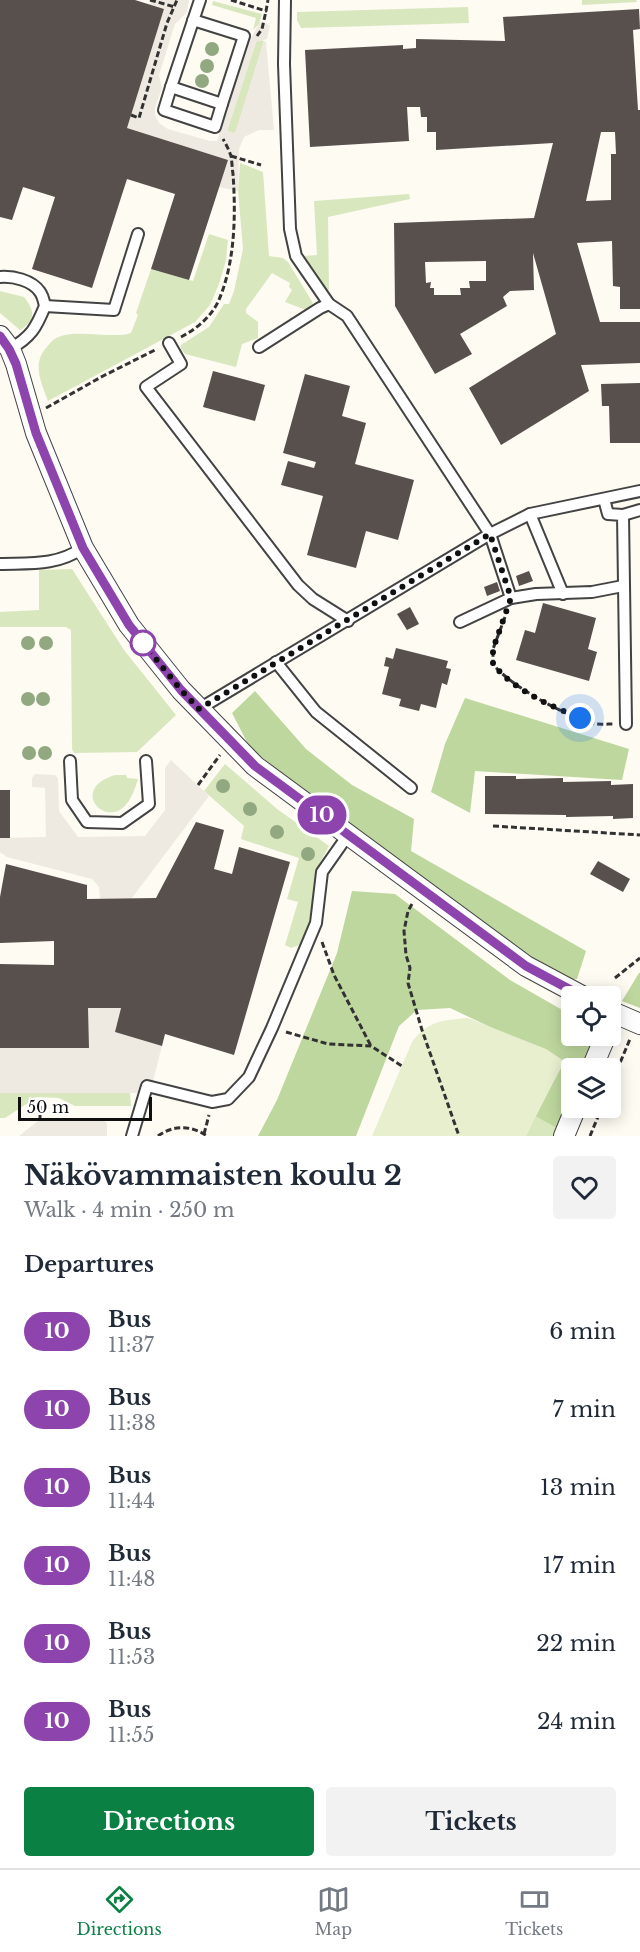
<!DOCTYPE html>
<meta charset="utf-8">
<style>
:root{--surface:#fff;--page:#f2f2f3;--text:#1f2937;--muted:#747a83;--line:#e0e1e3;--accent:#0b8043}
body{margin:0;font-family:"Libre Baskerville",serif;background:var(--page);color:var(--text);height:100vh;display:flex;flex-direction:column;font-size:22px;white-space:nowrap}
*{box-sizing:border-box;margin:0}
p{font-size:20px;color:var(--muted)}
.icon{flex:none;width:33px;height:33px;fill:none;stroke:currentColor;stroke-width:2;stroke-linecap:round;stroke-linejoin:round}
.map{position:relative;height:1136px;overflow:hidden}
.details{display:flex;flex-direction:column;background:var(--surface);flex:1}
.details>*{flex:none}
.badge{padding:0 12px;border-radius:20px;font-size:21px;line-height:39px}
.controls{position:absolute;left:561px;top:986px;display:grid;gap:12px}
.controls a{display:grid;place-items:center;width:60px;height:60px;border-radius:6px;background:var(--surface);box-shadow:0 3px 15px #0003;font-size:30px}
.scale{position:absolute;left:18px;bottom:15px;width:134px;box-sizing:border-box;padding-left:6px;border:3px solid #101010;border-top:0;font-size:16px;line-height:21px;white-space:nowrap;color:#101010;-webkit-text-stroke:4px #fff;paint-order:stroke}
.you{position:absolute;width:30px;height:30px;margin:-15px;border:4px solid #fff;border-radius:50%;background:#1a73e8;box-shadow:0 0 0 9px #1a73e833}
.map>.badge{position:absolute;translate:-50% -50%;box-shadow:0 0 0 3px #fff}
h2{padding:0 24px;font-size:22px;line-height:54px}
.round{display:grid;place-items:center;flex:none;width:63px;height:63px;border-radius:6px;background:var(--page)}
.headline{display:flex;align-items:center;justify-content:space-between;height:102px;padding:0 24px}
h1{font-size:28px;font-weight:700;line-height:45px}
.cta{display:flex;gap:12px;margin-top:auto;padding:12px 24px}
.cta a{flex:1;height:69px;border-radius:6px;background:var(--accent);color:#fff;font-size:24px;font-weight:700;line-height:69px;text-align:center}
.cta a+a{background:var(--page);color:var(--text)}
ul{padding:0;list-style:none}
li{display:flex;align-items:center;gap:18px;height:78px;padding:0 24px}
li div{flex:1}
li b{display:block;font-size:22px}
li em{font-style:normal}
li .badge{min-width:66px;font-weight:700;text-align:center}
.tab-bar{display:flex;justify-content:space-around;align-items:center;height:84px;border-top:2px solid var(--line);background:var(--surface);font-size:16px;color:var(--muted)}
.tab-bar a{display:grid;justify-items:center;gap:3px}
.tab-bar .selected{color:var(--accent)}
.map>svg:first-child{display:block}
.green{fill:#d8e7be}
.forest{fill:#bed79e}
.pitch{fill:#e7efcf}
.plaza{fill:#efeae1}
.building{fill:#58504d;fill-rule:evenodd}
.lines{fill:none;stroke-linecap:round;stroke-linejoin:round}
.service-casing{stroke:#434343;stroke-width:14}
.minor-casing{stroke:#434343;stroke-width:22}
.path{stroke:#323232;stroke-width:3;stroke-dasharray:6 3;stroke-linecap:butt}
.service{stroke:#fff;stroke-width:10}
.minor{stroke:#fff;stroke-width:20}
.tree{fill:#91a881}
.line-casing{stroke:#fff;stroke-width:14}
.line{stroke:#8e44ad;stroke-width:9}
.walk{stroke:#101010;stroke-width:6;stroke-dasharray:0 10.8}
.stop-dot{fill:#fff;stroke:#8e44ad;stroke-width:3}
</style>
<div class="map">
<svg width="640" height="1136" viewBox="0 0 640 1136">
<rect width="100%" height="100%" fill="#fefbf3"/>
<g class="green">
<path d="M582 0H636L637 2 582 5Z"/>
<path d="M213 1 262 14 259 24 253 30 256 18 212 5Z"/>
<path d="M468 7 469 23 301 28 297 20V12Z"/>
<path d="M261 40 264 41 235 134 227 131 256 42Z"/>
<path d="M240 163 263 172 269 256 283 258 288 262 313 303 306 310 285 302 292 290 289 287 290 283 272 273 246 309V313L258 322V338L242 344 236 367 185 354 181 349V345L209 327 224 304H229L234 291 243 249 238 191Z"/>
<path d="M409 194 410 199 328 217 329 290H327L303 256 317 255 314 201Z"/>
<path d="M209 234 228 240 226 260 219 284 210 305 195 322 48 401C41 382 32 364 46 348 48 346 50 343 52 341 68 326 111 340 131 333L138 315 136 313 151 269 193 281Z"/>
<path d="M0 291 24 297C35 311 36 320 20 330L0 313Z"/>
<path d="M72 569 124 650 176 715 137 752 74 753 72 749 71 630 66 627H0V612L39 610V570Z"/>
<path d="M225 764 277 809 329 846 317 868 309 923 300 945 291 948 285 945 298 902 287 899 299 858 241 839 244 826 204 791Z"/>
<path d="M115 775H126L127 778 138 779C136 785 134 792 131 797 112 836 65 790 115 775Z"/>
<path d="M130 1092 131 1106H75L59 1098 37 1097 5 1118H0V1093Z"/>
<path d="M535 1116 558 1129 555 1136H526Z"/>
</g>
<g class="forest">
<path d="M255 691 306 749 352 785 414 819 411 851 586 951 577 979H564L527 958 292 783 249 746 232 713Z"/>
<path d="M465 698 629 749 622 780 475 771 470 813 431 792 445 744Z"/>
<path d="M352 891 395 894 510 980 571 1015 572 1035H595L582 1068H572L571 1096 558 1129 535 1116 564 1062 450 1008 417 1010 399 1026 356 1136H258L277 1100 337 953Z"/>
<path d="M639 973H640V1008L622 1001Z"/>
</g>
<path class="pitch" d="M468 1018 546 1049 564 1061 526 1136H372L412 1042C428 1021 442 1020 468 1018Z"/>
<g class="plaza">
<path d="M151 0H189L187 12 175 24 159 75 162 88 155 108V115L159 123 168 129 210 141H217L251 38 260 22 270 25 267 39 256 42 227 131 235 133 264 41 266 42 274 130H259L244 137 239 149 238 191 219 187 228 160 127 128 164 9 150 5Z"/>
<path d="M171 760 209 796 131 899H100L99 887 92 879 7 857 0 852V838L46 837 45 788 32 787V778L35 774 55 775 58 778 59 811 78 837 145 836 165 810V768Z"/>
<path d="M88 1008H121L115 1032 162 1046 153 1081 147 1086 145 1093H0V1048H88Z"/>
<path d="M103 1120 107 1123V1136H19L38 1121Z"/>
</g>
<g class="building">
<path d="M0 0H135L164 9 127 128 228 160 189 280 151 269 175 194 127 179 92 288 32 269 55 197 23 187 12 220 0 217Z"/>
<path d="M639 9 640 29 633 30 638 110H640V309H620V287L613 286 612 241 577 243 600 322H640V363L581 365 589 391 501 445 469 388 556 334 533 253 534 290 510 291 503 297 507 306 460 334 472 354 435 374 395 306 394 223 534 218 553 143 436 150V132H427V117H421L420 107H407L409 141 310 147 305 50 403 45V49L416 48V39L505 41 503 17ZM601 132H615L616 154H611V200L586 201ZM486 261V281H469L470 288H460L461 295H434V288H430L431 282 426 283 425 262Z"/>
<path d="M213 371 265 385 255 421 203 407Z"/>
<path d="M305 374 350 386 342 416 366 423 355 464 414 480 398 540 366 531 356 568 307 555 323 496 281 485 288 461 314 468 316 462 283 453Z"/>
<path d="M640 383V443H610L609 406H602L601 384Z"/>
<path d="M529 571 533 581 519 586 516 576Z"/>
<path d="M497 582 500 591 487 596 484 587Z"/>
<path d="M543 603 596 618 588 649 597 652 589 681 516 660 525 630 535 633Z"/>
<path d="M410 607 419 624 407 630 397 614Z"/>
<path d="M396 648 448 661 446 668 451 669 447 685 442 683 436 708 421 704 419 711 399 706 401 699 382 694 389 667 384 666 386 657 393 659Z"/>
<path d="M485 776H516V779L563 778V782L611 781V785L633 784V818L613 819V816L566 817V815L485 814Z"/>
<rect x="0" y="790" width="10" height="48"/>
<path d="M196 822 224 830 214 869 232 874 239 847 290 862 234 1055 165 1034 162 1046 115 1032 121 1008H88L89 1048H0V964L54 965V941L0 943V897L6 864 87 885V899L156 898Z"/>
<path d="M598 861 630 879 623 892 590 874Z"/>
</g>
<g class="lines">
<defs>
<g id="service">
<path d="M285 0 284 64 290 229 296 256 329 304 347 316 490 534 511 598 460 622"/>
<path d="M193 20 244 36 222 104 171 87 200 0"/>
<path d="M171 87 164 110 215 127 222 104"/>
<path d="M0 277C13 276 32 280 40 292 43 296 44 302 45 306 36 328 31 337 10 349"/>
<path d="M45 306 114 310 138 234"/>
<path d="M169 343 181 364 146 387 298 585 313 599 348 621"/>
<path d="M259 347 320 308 329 304"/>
<path d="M604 499 608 514 623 515 626 724"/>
<path d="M530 514 563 594"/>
<path d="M623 515 640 510"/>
<path d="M0 564C31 563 56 566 83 548"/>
<path d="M511 598 536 594 592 592 623 586"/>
<path d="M276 662 316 712 411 788"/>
<path d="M199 709 490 534 530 514 640 491"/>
<path d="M70 761 72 800 87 822 122 823 149 804 146 761"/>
<path d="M132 1136 147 1086 212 1102 228 1099 249 1077 272 1028 316 923 322 872 348 835"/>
</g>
<g id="minor">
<path d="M0 336 10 349 16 364 36 433 83 548 129 625 181 690 255 766 526 966 582 996"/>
<path d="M610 1011 640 1024"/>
<path d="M592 1068 606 1035"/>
<path d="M564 1136 576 1107"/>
</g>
</defs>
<use href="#service" class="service-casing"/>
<use href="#minor" class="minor-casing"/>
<g class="path">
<path d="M150 0 175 7"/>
<path d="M231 0 266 11 268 0"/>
<path d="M257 36 262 29 266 11"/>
<path d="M131 115 139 118 167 23 177 0"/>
<path d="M231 156 261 165"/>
<path d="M181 337C196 329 210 318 218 302 235 264 236 216 233 174 232 168 232 161 231 156 229 150 226 144 223 139"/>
<path d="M46 408 103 376 157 349"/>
<path d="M505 617 493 649V664C510 686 563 714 590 723 597 725 607 724 614 724"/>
<path d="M198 785 220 755"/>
<path d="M493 826 640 835"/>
<path d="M412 904 408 911 404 931 406 955 410 968 408 983 422 1030 459 1136"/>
<path d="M322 942 334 975 371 1046"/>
<path d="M615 978 640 958"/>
<path d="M286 1032 328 1044 371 1046 402 1066"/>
<path d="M610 1087 630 1039"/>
<path d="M40 1121V1101"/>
<path d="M204 1134 209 1115"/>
<path d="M158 1136C173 1125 191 1125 207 1136"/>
<path d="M590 1136 602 1107"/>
</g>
<use href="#service" class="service"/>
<use href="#minor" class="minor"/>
</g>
<g class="tree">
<circle cx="212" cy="49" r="7"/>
<circle cx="207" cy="66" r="7"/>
<circle cx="202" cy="81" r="7"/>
<circle cx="28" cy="643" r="7"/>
<circle cx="46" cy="643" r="7"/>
<circle cx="28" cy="699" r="7"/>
<circle cx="43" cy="699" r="7"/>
<circle cx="29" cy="753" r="7"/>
<circle cx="45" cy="753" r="7"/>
<circle cx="223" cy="786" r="7"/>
<circle cx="250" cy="809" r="7"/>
<circle cx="277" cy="832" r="7"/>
<circle cx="308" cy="854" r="7"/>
</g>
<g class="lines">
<defs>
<path id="line" d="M0 336 9 349 16 364 36 433 83 548 129 625 181 690 255 766 526 966 582 996"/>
</defs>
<use href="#line" class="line-casing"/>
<use href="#line" class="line"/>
<path class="walk" d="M143 643 181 690 199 709 490 534 511 598 493 649V664C513 690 551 706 580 718"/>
</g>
<circle class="stop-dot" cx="143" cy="643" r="12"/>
</svg>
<div class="controls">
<a><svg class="icon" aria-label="locate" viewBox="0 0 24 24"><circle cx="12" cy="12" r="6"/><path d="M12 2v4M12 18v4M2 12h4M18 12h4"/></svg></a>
<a><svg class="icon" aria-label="layers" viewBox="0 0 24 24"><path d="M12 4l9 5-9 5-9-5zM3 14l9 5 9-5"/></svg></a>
</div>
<div class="scale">50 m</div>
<div class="you" style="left:580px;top:718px"></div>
<b class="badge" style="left:322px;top:815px;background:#8e44ad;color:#fff">10</b>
</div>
<section class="details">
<div class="headline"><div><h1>Näkövammaisten koulu 2</h1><p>Walk · 4 min · 250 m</p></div><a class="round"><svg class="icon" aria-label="heart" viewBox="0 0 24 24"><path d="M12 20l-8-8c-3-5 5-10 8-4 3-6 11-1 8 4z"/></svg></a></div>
<h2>Departures</h2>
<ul>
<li><span class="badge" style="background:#8e44ad;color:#fff">10</span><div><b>Bus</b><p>11:37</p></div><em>6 min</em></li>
<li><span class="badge" style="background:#8e44ad;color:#fff">10</span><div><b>Bus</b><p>11:38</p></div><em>7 min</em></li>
<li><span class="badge" style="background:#8e44ad;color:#fff">10</span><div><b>Bus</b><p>11:44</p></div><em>13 min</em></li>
<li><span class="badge" style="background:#8e44ad;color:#fff">10</span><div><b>Bus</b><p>11:48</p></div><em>17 min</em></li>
<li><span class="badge" style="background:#8e44ad;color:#fff">10</span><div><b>Bus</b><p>11:53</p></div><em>22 min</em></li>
<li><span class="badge" style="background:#8e44ad;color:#fff">10</span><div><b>Bus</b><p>11:55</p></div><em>24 min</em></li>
</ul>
<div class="cta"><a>Directions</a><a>Tickets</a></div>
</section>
<nav class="tab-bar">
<a class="selected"><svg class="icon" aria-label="directions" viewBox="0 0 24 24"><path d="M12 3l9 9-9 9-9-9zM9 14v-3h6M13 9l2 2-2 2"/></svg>Directions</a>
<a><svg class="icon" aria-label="map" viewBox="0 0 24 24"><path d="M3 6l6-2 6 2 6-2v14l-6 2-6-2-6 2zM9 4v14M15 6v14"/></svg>Map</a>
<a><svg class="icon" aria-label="tickets" viewBox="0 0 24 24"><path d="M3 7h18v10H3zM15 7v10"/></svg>Tickets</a>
</nav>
